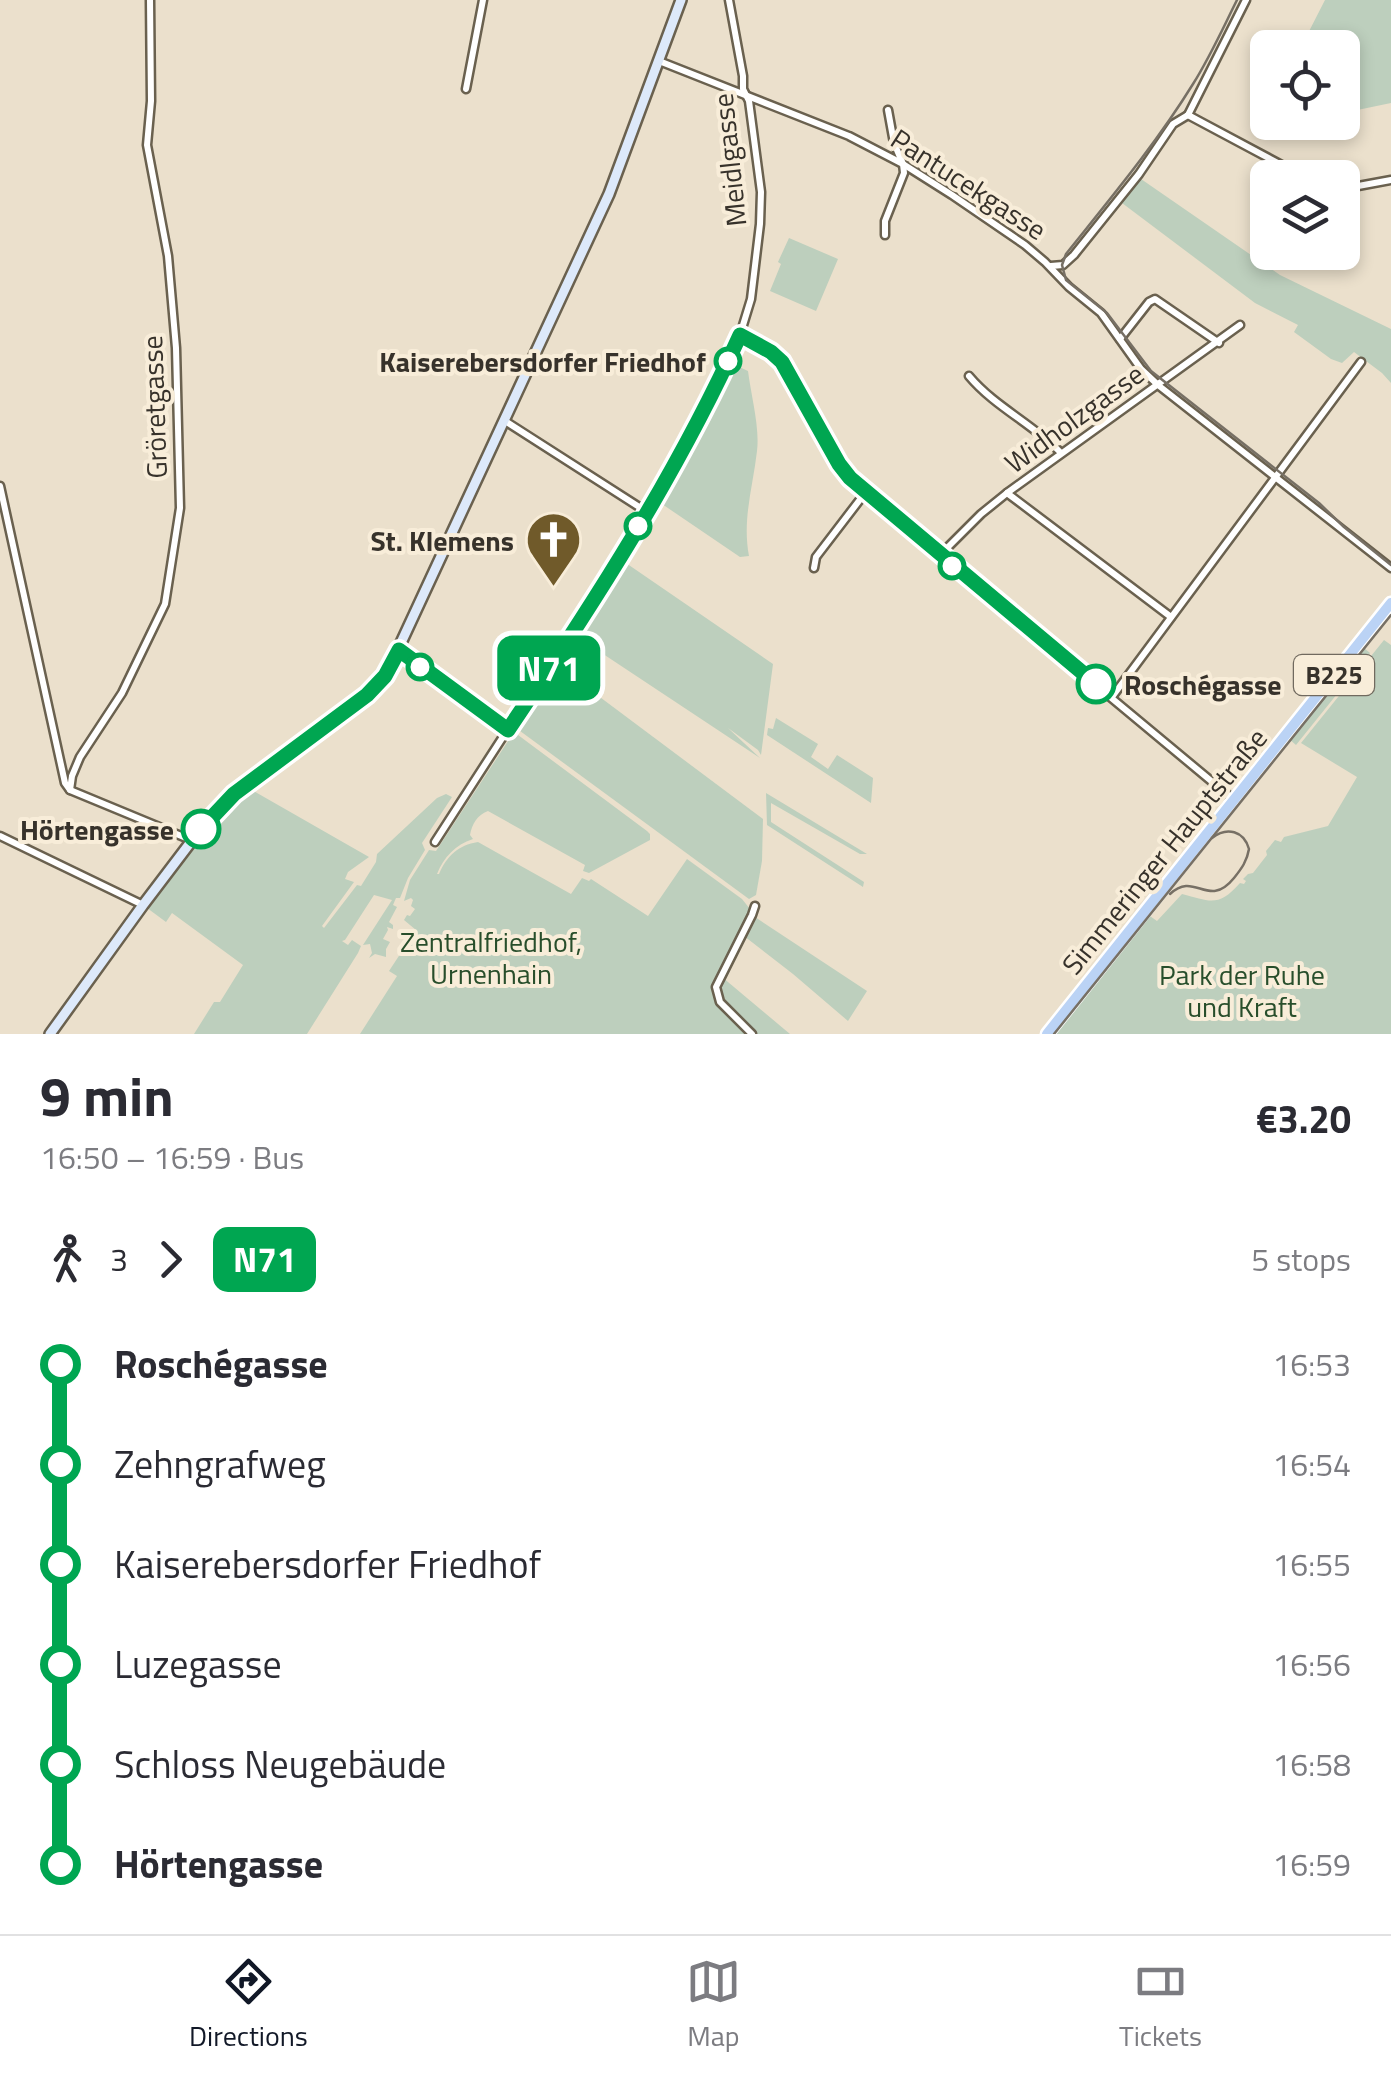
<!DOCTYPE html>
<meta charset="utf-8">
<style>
:root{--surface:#fff;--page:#f2f2f3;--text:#2b2b33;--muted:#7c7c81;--line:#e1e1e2;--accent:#111827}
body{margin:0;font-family:"Titillium Web",sans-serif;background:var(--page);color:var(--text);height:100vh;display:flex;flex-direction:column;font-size:38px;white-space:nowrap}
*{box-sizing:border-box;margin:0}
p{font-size:32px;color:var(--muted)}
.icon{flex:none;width:55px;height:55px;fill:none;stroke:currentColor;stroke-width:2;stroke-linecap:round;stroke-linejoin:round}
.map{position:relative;height:1034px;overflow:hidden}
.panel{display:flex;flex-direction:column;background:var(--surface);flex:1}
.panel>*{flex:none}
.badge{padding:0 20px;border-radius:15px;font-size:35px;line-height:65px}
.tools{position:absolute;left:1250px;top:30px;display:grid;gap:20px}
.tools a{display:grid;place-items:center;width:110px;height:110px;border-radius:15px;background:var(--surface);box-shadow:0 5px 15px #0003;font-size:50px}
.map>.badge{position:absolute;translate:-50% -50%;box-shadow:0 0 0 5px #fff}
.legs{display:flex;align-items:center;gap:15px;height:110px;padding:0 40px;font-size:32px}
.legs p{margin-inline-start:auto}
.headline{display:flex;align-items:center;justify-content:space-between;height:170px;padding:0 40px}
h1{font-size:55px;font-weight:700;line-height:75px}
ul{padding:0 40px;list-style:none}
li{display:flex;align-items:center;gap:35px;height:100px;font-size:38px}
li i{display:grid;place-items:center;width:15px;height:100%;margin:0 12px;background:currentColor}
li i::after{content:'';width:25px;height:25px;margin:-12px;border:8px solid;border-radius:50%;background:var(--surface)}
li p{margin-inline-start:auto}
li:first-child i{background:linear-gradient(#0000 50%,currentColor 0)}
li:last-child i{background:linear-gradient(currentColor 50%,#0000 0)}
.tabs{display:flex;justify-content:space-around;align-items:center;height:140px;border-top:2px solid var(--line);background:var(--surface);font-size:28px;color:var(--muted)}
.tabs a{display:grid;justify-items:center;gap:5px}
.tabs .active{color:var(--accent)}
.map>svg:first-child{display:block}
.green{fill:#bdcfbd}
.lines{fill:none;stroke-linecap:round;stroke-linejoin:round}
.minor-casing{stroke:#6a614f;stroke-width:11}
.secondary-casing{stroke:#6a614f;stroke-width:14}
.primary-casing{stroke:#fff;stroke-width:15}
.minor{stroke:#fff;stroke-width:6}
.secondary{stroke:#dde9fa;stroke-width:9}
.primary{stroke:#bbd3f5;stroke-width:10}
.tram{stroke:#777065;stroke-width:2.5}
.line-1-casing{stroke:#fff;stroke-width:22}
.line-1{stroke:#00a651;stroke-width:15}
.stop-1-dot{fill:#fff;stroke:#00a651;stroke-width:5}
.labels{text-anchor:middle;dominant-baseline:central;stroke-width:8;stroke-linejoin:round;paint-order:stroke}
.shield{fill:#f8edd9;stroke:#716a5f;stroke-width:2.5}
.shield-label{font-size:25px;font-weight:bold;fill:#37322b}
.street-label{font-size:28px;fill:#37322b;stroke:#f8edd9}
.stop-label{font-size:28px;font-weight:bold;fill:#37322b;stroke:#f8edd9;text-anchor:end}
.poi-label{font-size:28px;font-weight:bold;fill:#37322b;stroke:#f8edd9;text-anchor:end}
.park-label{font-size:28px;fill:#284e2b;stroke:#f8edd9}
</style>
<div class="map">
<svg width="1391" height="1034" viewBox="0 0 1391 1034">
<rect width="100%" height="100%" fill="#ebe0cc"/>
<g class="green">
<path d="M1325 0H1391V103L1343 113 1342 48 1301 47Z"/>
<path d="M1141 179 1280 275 1391 329V383L1382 373 1354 352 1342 363 1331 359 1294 332 1298 325 1255 303 1122 203Z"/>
<path d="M789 238 838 259 816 311 770 291 781 264 778 262Z"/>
<path d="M735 365 748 371C751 395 760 428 757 451 753 487 742 519 749 556L740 557 662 504 714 411Z"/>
<path d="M623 561 773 664 761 755 758 750 728 728 760 758 576 636Z"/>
<path d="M1384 640 1391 645V1034H1051L1147 914 1157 921 1182 894C1210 901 1218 908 1240 883L1244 884 1246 881 1243 879 1248 874 1253 873 1267 855 1266 851 1275 840 1281 842 1284 837 1328 826 1357 777 1301 743Z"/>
<path d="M1364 648 1370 653 1296 745 1288 738Z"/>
<path d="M557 665 763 819 762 861 756 895 749 899 516 728Z"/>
<path d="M776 718 818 744 811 757 828 769 837 755 873 778 871 803 767 735 768 728 773 729Z"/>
<path d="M514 732 647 831 650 834V840L589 873 583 871 585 865 488 811C477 815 472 824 470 835L473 839C455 845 444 857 437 874H439C447 856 458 845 478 842L571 894 582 878 589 881 591 879 648 916 687 859 742 899 750 909 747 920 716 979C711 1004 734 1018 750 1034H360L397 976 389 971 416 930 404 920 407 915 410 916 415 909 411 906 413 900 411 898 404 901 410 880 429 850 436 851Z"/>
<path d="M245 786 369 857 348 872 345 879 354 882 322 926 324 928 357 885 361 886 376 862 377 854 437 798 446 794 452 797 422 843 425 850 408 878 400 898H396L393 905 397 907 389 922 393 925V929L387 927 388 930 383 939 390 942 386 949V957L375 954 369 958 372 953 370 944 363 945 392 900 374 895 345 940 342 941 348 945 352 940 361 946 358 953 307 1034H194L214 1002H220L243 965 172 913 166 922 143 905 201 829Z"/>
<path d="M766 793 867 854H860L771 803V822L864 882 863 887 767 825Z"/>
<path d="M755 917 867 991 848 1021 793 974 744 936Z"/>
<path d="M722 977 790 1034H756L719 998V986Z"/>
</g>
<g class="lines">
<defs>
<g id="minor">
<path d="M659 61 849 136 903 164 952 195 1025 245 1045 262 1069 287 1101 313 1141 369 1158 385 1391 568"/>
<path d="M466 89 483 0"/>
<path d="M1188 115 1306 178"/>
<path d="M1188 115 1246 0"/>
<path d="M1342 189 1391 180"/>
<path d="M885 235V221L904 173 903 164 894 143 888 110"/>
<path d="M1051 266 1063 265 1074 255 1139 174 1173 124 1188 115"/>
<path d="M740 335 759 343 781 362 839 464 865 493 1234 800"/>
<path d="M1120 339 1149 302 1155 299 1219 343"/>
<path d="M969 376C995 407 1033 424 1061 453"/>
<path d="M505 421 647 512"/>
<path d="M0 486 65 783 70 790 191 840"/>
<path d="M1007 493 1171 617"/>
<path d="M941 554 981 514 1007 493 1240 325"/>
<path d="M814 568 816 557 865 493"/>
<path d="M399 650 508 730"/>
<path d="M1112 697 1361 362"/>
<path d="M70 790 72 776 80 757 122 693 165 604 180 508 176 348 168 256 147 145 151 101 150 0"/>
<path d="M0 836 143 905"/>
<path d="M435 842 654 503 710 400 740 335 751 299 760 224 761 192 749 101 743 89V76L729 0"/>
<path d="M752 1034 720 1002 716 987 752 915 755 906"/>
</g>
<path id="secondary" d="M50 1034 143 905 206 822 234 795 367 695 387 673 609 194 681 0"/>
<path id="primary" d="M1047 1034 1391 603"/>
</defs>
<use href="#minor" class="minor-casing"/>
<use href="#secondary" class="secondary-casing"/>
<use href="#primary" class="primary-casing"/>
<use href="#minor" class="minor"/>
<use href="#secondary" class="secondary"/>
<use href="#primary" class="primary"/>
<g class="tram">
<path d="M1237 0C1223 28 1210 57 1193 84 1156 144 1110 199 1066 254L1062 265 1066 280 1107 313 1151 371 1319 503 1344 527 1391 565"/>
<path d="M1170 894C1195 870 1208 910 1234 878 1242 868 1247 861 1249 849 1244 831 1227 826 1212 838"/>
<path d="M1054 1034 1391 615"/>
</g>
</g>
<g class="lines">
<defs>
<path id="line-1" d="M201 829 234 794 367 695 385 676 399 650 508 730C594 603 677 474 740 335L771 352 782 362 839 464 850 478 1096 684"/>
</defs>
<use href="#line-1" class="line-1-casing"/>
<use href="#line-1" class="line-1"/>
</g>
<defs>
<symbol id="church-pin" viewBox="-11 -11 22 30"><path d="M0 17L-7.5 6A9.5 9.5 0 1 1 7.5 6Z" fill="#705a2a" stroke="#f8edd9"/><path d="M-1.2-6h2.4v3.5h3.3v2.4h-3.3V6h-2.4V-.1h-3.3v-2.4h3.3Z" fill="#fff"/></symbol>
</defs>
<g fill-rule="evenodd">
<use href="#church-pin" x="522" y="508" width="63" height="86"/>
</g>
<g class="stop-1-dot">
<circle cx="728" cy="361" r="12"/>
<circle cx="638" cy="526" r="12"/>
<circle cx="952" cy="566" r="12"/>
<circle cx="420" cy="667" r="12"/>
<circle cx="1096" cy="684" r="18"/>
<circle cx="201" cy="829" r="18"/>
</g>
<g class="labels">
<rect class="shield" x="1294" y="655" width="80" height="40" rx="8"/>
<g class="shield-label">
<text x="1334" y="675">B225</text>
</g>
<g class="street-label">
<text transform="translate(729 160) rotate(-96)">Meidlgasse</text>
<text transform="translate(969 184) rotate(33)">Pantucekgasse</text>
<text transform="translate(154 407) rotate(-92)">Gröretgasse</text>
<text transform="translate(1074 418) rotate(-36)">Widholzgasse</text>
<text transform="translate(1164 851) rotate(-51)">Simmeringer Hauptstraße</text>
</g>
<g class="stop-label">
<text x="706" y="361">Kaiserebersdorfer Friedhof</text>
<text x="1124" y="684" text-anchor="start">Roschégasse</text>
<text x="174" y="829">Hörtengasse</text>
</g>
<g class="poi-label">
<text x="514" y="540">St. Klemens</text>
</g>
<g class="park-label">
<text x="491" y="941">Zentralfriedhof,<tspan x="491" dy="32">Urnenhain</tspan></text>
<text x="1242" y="974">Park der Ruhe<tspan x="1242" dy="32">und Kraft</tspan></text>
</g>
</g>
</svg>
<div class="tools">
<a><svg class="icon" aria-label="locate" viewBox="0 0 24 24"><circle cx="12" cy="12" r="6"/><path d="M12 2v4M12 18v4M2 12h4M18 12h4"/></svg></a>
<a><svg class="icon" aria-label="layers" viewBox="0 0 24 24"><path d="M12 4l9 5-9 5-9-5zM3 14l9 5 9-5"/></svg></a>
</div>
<b class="badge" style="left:549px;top:668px;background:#00a651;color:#fff">N71</b>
</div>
<section class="panel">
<div class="headline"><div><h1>9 min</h1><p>16:50 – 16:59 · Bus</p></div><b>€3.20</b></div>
<div class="legs"><svg class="icon" aria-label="walk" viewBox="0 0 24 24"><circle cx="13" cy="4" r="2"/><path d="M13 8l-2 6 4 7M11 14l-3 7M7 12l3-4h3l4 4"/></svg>3<svg class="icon" aria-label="forward" viewBox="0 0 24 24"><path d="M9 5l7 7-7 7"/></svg><b class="badge" style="background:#00a651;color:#fff">N71</b><p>5 stops</p></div>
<ul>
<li><i style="color:#00a651"></i><b>Roschégasse</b><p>16:53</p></li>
<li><i style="color:#00a651"></i><span>Zehngrafweg</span><p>16:54</p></li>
<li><i style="color:#00a651"></i><span>Kaiserebersdorfer Friedhof</span><p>16:55</p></li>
<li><i style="color:#00a651"></i><span>Luzegasse</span><p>16:56</p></li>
<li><i style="color:#00a651"></i><span>Schloss Neugebäude</span><p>16:58</p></li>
<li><i style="color:#00a651"></i><b>Hörtengasse</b><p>16:59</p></li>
</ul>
</section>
<nav class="tabs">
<a class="active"><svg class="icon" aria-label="directions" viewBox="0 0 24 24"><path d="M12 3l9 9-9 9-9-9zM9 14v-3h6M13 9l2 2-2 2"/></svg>Directions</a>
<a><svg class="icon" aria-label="map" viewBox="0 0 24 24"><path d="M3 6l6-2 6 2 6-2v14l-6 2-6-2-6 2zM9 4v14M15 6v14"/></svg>Map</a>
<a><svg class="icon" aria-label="tickets" viewBox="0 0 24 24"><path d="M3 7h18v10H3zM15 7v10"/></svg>Tickets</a>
</nav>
